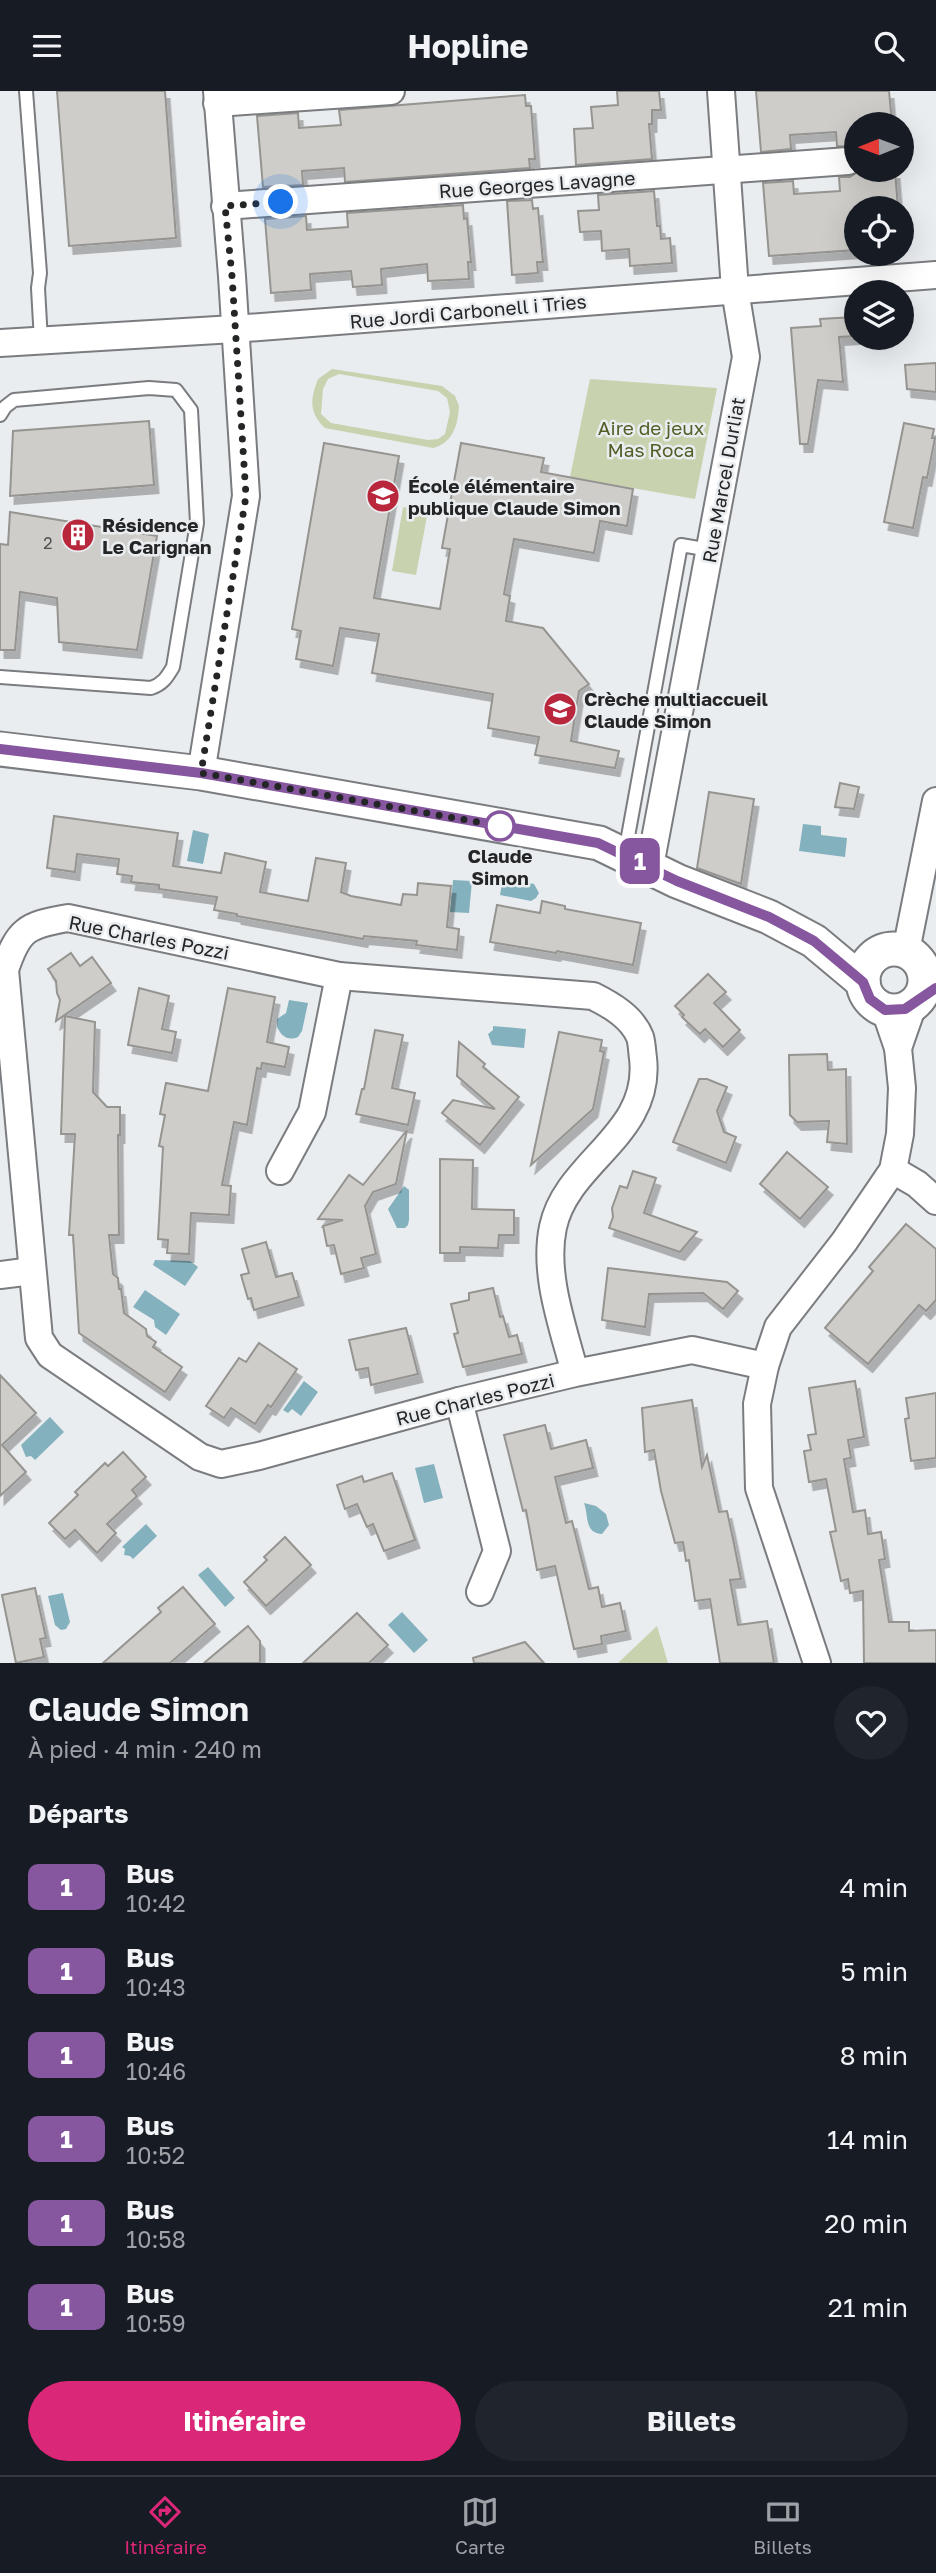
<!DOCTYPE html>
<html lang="fr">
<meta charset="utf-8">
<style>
:root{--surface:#171b24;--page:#20242c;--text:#f1f3f6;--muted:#9ea1a6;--line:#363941;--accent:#db2777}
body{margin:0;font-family:"Golos Text",sans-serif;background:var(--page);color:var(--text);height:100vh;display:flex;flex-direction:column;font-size:26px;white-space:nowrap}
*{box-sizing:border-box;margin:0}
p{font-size:23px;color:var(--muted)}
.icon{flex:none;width:38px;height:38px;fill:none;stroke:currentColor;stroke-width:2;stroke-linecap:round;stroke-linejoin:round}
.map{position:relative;height:1572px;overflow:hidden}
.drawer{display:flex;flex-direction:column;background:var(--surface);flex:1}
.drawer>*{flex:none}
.badge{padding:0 14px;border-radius:10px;font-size:24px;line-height:46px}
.needle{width:46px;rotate:269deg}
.tools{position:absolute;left:844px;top:21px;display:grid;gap:14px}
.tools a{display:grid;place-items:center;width:70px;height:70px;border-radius:50%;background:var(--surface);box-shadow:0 7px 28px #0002;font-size:35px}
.you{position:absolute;width:35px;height:35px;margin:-18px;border:5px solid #fff;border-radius:50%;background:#1a73e8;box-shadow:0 0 0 10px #1a73e833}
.map>.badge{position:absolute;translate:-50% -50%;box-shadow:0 0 0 4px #fff}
h2{padding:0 28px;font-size:26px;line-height:63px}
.round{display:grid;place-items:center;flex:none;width:74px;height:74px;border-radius:37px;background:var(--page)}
.headline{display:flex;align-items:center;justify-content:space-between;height:119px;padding:0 28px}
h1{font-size:33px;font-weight:700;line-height:52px}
.action{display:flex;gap:14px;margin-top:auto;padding:14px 28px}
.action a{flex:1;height:80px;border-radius:42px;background:var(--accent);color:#fff;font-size:28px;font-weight:700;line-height:80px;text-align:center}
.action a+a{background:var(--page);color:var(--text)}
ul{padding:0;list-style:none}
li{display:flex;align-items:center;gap:21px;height:84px;padding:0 28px}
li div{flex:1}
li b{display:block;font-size:26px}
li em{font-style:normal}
li .badge{min-width:77px;font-weight:700;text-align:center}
header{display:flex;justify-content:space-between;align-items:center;height:91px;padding:0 28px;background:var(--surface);font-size:32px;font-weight:700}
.menu{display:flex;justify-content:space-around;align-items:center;height:98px;border-top:2px solid var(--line);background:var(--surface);font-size:19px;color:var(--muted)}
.menu a{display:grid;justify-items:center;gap:4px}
.menu .active{color:var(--accent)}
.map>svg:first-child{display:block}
.green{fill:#c8d2ae;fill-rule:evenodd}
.water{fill:#84b1be}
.building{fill:#cfcdc9;stroke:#969490;stroke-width:2;filter:url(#shadow)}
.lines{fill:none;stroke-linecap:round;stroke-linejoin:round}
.service-casing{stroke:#7a7c7f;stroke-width:16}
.minor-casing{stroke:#7a7c7f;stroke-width:30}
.tertiary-casing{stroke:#7a7c7f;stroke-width:37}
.service{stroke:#fff;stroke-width:12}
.minor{stroke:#fff;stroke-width:26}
.tertiary{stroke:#fff;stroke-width:33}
.line-casing{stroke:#fff;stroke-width:16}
.line{stroke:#86569e;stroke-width:10}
.walk{stroke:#242526;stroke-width:7;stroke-dasharray:0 12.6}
.stop-dot{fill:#fff;stroke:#86569e;stroke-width:3.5}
.labels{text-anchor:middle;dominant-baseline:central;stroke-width:5;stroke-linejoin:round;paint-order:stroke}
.number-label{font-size:16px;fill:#4f4f4f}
.street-label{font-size:19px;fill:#242526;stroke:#eaedf0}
.park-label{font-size:19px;fill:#525e26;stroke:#eaedf0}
.poi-label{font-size:19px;font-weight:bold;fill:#242526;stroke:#eaedf0;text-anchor:start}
.stop-label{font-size:19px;font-weight:bold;fill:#242526;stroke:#eaedf0}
</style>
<header><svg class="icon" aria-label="menu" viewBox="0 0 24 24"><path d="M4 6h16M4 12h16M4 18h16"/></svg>Hopline<svg class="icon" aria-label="search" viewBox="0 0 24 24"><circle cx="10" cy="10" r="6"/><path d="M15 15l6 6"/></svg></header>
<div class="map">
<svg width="936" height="1572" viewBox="0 0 936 1572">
<defs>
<filter id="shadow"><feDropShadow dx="4.5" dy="8" stdDeviation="0" flood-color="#0004"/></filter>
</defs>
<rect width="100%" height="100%" fill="#eaedf0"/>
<g class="green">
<path d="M332 278 442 295 455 305 459 315C458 334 453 352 433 357L325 337C309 322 310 308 318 288ZM339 283 438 300 447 307 450 321 445 343 438 348 428 349 331 332 321 323 323 298 328 288Z"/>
<path d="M590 288 717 297 695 408 570 386Z"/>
<path d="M403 416 428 420 416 484 392 480Z"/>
<path d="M657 1535 668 1572H618Z"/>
</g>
<g class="water">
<path d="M803 733 821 735V744L847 747 845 766 799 760Z"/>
<path d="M193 739 209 743 203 773 187 770Z"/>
<path d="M503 787 534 793 539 802 536 807 531 810 500 804Z"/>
<path d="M453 789 472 790 469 822 450 821Z"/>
<path d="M289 909 308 912 302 940 298 946C288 950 282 946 277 936V928L286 922Z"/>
<path d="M493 935 526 938 524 957 492 954 488 943 493 939Z"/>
<path d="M404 1095 409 1099V1129L408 1134 405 1137H397L388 1118Z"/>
<path d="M155 1169 190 1170 198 1176 185 1195 153 1174Z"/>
<path d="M145 1199 180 1223 166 1244 155 1236 154 1229 133 1216Z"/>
<path d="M304 1290 318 1301 301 1325 292 1318 288 1322 283 1319Z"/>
<path d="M50 1326 64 1341 35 1369 31 1365 26 1366 21 1354Z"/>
<path d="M434 1373 443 1407 424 1412 415 1377Z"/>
<path d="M584 1412 596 1415 606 1423 609 1434 602 1443C584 1442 589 1425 584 1412Z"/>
<path d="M146 1433 157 1445 133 1468 130 1465 124 1464 125 1458 122 1456Z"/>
<path d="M208 1476 235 1507 225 1516 198 1484Z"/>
<path d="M63 1502 70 1531 66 1538 61 1539 55 1534 48 1505Z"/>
<path d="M402 1521 428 1549 414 1562 388 1534Z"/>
</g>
<g class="building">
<path d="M57 0H165L176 147 69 155Z"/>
<path d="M617 0H659L661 19H652V33H649L652 68 576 74 574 38 593 37 591 16 618 14Z"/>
<path d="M756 0H889L892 33H856V56L837 55 836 41 790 44 791 58 761 61Z"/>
<path d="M525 4 526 15H531L533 41 535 68H529L530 77 345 91 344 77 302 80 303 94 263 96 257 25 298 22 299 37 341 34 339 19Z"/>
<path d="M859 80H895L898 117H856V159L769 165 763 92 793 90 794 103 840 100 839 86H850Z"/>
<path d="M654 100 657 135H660L661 148 670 147 672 172 630 175 629 158 602 160 601 140 580 141 578 120 599 119 598 104Z"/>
<path d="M532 109 533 118 538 117 543 171H537L538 182 512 184 507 110Z"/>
<path d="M463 114 464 128 467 127 471 171H468L469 188 428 190 427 173 381 178 382 194 353 196 351 180 310 183 311 199 271 202 265 128 306 125 307 139 348 136 347 122Z"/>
<path d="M854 226 856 245 839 246 843 291 818 289 808 353H800L791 237 821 235 820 228Z"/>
<path d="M936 272V301L907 298 905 274Z"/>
<path d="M149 330 154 394 10 405 13 340Z"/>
<path d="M904 332 934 338 932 347H935L927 387 923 386 913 437 884 431Z"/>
<path d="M324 352 399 365 374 507 440 518 450 458 442 457 461 352 544 367 541 381 633 398 627 435 600 430 594 462 514 448 504 503 510 505 506 530 543 537 589 593 579 600 571 650 619 660 615 677 535 664 539 646 488 637 493 603 372 582 379 543 340 537 333 575 296 568 301 540 292 538Z"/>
<path d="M10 421 157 445 137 559 59 551 57 507 20 501 15 559H0V453L8 454Z"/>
<path d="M840 692 859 696 854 718 835 716Z"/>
<path d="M709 701 754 708 741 793 697 777Z"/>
<path d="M54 725 178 742 173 775 221 782 225 762 266 771 260 801 308 810 316 767 346 772 341 801 351 805 401 814 403 803 417 804 418 792 451 795 447 836 459 838 457 859 416 854 417 850 364 845 363 848 237 825V823L214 819 217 806 159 798V794L131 791 132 785 117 783 119 768 77 763 75 781 47 777Z"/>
<path d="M542 810 565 815V818L641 832 633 874 557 860 556 862 490 851 497 814 540 822Z"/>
<path d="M71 862 80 875 92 866 111 892 56 930 60 909 57 902 56 890 48 878Z"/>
<path d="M708 883 726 901 714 912 740 939 723 956 705 938 700 943 682 926 684 924 675 915Z"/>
<path d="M139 897 169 905 162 938 176 941 172 962 128 954Z"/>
<path d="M228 897 275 906 267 951 289 956 285 976 262 972 261 978 257 977 247 1034 234 1031 222 1094 231 1095 229 1124 191 1122 189 1163 167 1162 168 1149 158 1148 163 1056 159 1055 165 1024 160 1023 166 992 208 1000Z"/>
<path d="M65 925 95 931 93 1001 107 1016H120V1044H118L119 1144H109L113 1183 118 1187 119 1198H121L124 1222 146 1238 147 1245 156 1251 153 1256 182 1276 165 1301 79 1242 73 1144H69L75 1043H61Z"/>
<path d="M375 939 403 944 392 997 415 1002 408 1034 356 1023 362 998H364Z"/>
<path d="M559 941 602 949 600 960 604 961 599 988 593 1018 531 1074Z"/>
<path d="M459 951 485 973 483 976 519 1006 480 1054 442 1022 453 1009 495 1018 457 985Z"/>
<path d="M827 963 828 979 846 978 847 1053 827 1051 829 1030 797 1031 790 1024 789 964Z"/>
<path d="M699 988H707L727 996 717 1020 724 1041 736 1046 726 1072 673 1051Z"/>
<path d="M407 1039 396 1093 373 1101 365 1115 376 1163 361 1167 364 1177 341 1183 334 1154 327 1155 323 1135 343 1129 318 1128 349 1084 363 1094Z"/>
<path d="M787 1061 828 1096 800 1128 760 1093Z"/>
<path d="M440 1068 473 1069 472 1118 514 1119V1144H499L498 1157 460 1156V1162H440Z"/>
<path d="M633 1080 656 1087 644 1122 697 1141 680 1161 609 1137 613 1126 612 1117 620 1095 627 1097Z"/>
<path d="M906 1133 936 1158V1209L926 1220 919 1214 868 1273 825 1237 873 1180 869 1176Z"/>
<path d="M266 1151 276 1186 292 1182 299 1206 254 1219 251 1207 248 1208 241 1184 249 1182 242 1158Z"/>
<path d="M608 1177 727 1191 738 1200 723 1218 703 1202 649 1203 645 1236 602 1229Z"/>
<path d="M493 1197 500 1226 503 1225 509 1246 517 1244 522 1263 463 1276 454 1243 458 1242 451 1213 469 1209V1202Z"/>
<path d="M406 1237 418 1283 371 1294 368 1277 356 1279 349 1249Z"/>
<path d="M259 1252 297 1278 271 1316 268 1314 255 1333 231 1317 224 1327 206 1315 239 1267 246 1271Z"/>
<path d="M0 1284 36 1322 2 1354 26 1381 0 1405Z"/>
<path d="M855 1290 864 1346 848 1349 851 1367 844 1368 853 1421 865 1419 868 1443 881 1441 885 1468 879 1469 889 1531H909V1540L936 1539V1572H864L863 1500 850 1502 848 1488 841 1490 830 1441 836 1440 826 1388 809 1391 804 1360 811 1359 808 1344 816 1343 809 1297Z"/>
<path d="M936 1302V1367L911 1370 905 1328 909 1327 906 1307Z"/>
<path d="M692 1309 702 1376 707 1364 719 1421 727 1420 733 1448 741 1488 730 1489 738 1534 767 1530 774 1572H720L710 1508 695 1510 689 1469 686 1470 683 1451 675 1452 661 1400 654 1359 645 1361 642 1317Z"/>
<path d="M545 1334 551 1358 586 1349 593 1377 555 1386 566 1432 572 1430 589 1498 598 1496 602 1516 620 1512 626 1540 601 1545 602 1553 574 1558 555 1475 537 1479 526 1419 523 1420 504 1344Z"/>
<path d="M123 1361 146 1386 132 1399 137 1405 107 1433 116 1442 97 1462 75 1439 65 1448 49 1432 78 1404 75 1401 105 1372 108 1375Z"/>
<path d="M392 1382 415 1449 384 1460 373 1433 367 1436 357 1413 345 1418 337 1394 362 1385 364 1391Z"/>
<path d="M285 1446 311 1474 266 1515 244 1491 267 1469 264 1466Z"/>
<path d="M183 1496 215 1533 170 1572H103L161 1521 158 1517Z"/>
<path d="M35 1497 46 1547 40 1548 44 1566 16 1572 2 1504Z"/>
<path d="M357 1522 388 1554 369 1572H303Z"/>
<path d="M248 1535 260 1550V1572H204Z"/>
<path d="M525 1551 544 1572H474L473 1567Z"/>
</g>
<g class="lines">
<defs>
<g id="service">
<path d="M26 0 40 182 38 197 41 250"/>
<path d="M0 324 5 316 14 309 149 297 176 299 191 319 197 432 173 576C167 586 163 593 151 597L0 586"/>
<path d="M625 762 681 454 710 459"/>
</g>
<g id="minor">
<path d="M217 12 391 0"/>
<path d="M225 115 848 70"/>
<path d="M0 252 234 238 936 184"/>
<path d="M201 682 246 405 232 185 217 0"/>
<path d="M650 775 746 266 735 199 721 0"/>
<path d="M906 860 936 710"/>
<path d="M898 957 913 914"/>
<path d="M893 1079 917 1093 936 1110"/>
<path d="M280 1080 312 1021 339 885"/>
<path d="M0 1184 32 1180"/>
<path d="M575 1282C563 1236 543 1183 553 1136 567 1070 652 1044 643 967 642 961 642 952 640 946 632 926 611 914 593 905L339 885 68 827C26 834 18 839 5 879L39 1247 50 1264 200 1366 221 1373 259 1365 459 1310 575 1282 692 1259 765 1275"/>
<path d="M459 1310 497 1460 480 1501"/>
<path d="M817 1572 759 1397 757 1313 765 1275 778 1236 844 1151 893 1079 900 1043 902 997 898 957 885 919"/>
</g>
<g id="tertiary">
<path d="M0 658 201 682 599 752 677 790 769 826 814 850 863 891"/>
<circle cx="894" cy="889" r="31"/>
</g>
</defs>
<use href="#service" class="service-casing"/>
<use href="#minor" class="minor-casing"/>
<use href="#tertiary" class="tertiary-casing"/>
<use href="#service" class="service"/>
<use href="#minor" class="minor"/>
<use href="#tertiary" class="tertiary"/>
</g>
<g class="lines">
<defs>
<path id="line" d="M0 658 201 682 598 752 677 790 769 826 814 850 863 891 870 908 885 919 905 918 936 897"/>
</defs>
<use href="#line" class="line-casing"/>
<use href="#line" class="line"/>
<path class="walk" d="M281 111 225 115 232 185 246 405 201 682 500 735"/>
</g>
<defs>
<symbol id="school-disc" viewBox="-11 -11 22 22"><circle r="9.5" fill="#b8273b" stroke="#eaedf0"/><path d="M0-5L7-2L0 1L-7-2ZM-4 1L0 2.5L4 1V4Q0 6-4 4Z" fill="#fff"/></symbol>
<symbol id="building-disc" viewBox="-11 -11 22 22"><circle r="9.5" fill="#b8273b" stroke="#eaedf0"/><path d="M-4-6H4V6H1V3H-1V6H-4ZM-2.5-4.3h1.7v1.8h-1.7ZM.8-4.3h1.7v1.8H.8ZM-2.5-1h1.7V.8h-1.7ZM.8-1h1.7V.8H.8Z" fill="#fff"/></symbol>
</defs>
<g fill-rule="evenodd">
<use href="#school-disc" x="364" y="386" width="38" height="38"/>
<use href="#building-disc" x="59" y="425" width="38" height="38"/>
<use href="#school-disc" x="541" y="599" width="38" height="38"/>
</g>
<circle class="stop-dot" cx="500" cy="735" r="14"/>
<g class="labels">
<g class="number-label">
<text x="48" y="452">2</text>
</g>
<g class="street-label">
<text transform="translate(537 93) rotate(-4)">Rue Georges Lavagne</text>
<text transform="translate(468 220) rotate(-5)">Rue Jordi Carbonell i Tries</text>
<text transform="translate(723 389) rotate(-80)">Rue Marcel Durliat</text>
<text transform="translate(149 846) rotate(11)">Rue Charles Pozzi</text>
<text transform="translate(475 1308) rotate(-14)">Rue Charles Pozzi</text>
</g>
<g class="park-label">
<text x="651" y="336">Aire de jeux<tspan x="651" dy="22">Mas Roca</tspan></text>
</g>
<g class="poi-label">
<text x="408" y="394">École élémentaire<tspan x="408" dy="22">publique Claude Simon</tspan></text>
<text x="102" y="433">Résidence<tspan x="102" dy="22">Le Carignan</tspan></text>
<text x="584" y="607">Crèche multiaccueil<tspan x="584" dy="22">Claude Simon</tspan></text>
</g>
<g class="stop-label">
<text x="500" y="764">Claude<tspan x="500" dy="22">Simon</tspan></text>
</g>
</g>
</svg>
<div class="tools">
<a><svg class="needle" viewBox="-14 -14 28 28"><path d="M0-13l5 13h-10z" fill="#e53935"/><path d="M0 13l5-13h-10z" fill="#9ea1a6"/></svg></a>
<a><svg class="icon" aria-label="locate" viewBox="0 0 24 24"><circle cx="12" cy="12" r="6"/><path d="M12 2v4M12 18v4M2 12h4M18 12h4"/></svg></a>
<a><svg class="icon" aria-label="layers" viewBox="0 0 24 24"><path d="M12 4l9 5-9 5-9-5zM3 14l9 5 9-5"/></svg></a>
</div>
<div class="you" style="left:281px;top:111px"></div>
<b class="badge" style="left:640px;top:770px;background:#86569e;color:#fff">1</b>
</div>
<section class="drawer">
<div class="headline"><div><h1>Claude Simon</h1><p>À pied · 4 min · 240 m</p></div><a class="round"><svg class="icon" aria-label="heart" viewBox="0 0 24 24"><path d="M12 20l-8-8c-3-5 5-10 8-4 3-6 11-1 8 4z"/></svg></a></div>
<h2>Départs</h2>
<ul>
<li><span class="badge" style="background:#86569e;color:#fff">1</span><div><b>Bus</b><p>10:42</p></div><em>4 min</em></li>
<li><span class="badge" style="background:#86569e;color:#fff">1</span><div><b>Bus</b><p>10:43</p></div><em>5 min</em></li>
<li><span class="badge" style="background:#86569e;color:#fff">1</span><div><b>Bus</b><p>10:46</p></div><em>8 min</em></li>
<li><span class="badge" style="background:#86569e;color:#fff">1</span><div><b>Bus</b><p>10:52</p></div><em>14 min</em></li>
<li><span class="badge" style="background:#86569e;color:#fff">1</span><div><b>Bus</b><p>10:58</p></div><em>20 min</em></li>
<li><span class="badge" style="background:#86569e;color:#fff">1</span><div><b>Bus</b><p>10:59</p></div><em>21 min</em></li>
</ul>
<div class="action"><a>Itinéraire</a><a>Billets</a></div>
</section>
<nav class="menu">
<a class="active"><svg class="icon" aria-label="directions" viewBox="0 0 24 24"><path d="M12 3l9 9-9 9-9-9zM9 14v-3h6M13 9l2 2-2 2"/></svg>Itinéraire</a>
<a><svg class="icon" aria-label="map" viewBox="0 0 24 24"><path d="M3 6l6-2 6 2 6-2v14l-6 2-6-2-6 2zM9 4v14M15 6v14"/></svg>Carte</a>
<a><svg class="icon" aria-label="tickets" viewBox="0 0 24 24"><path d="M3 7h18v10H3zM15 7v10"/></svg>Billets</a>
</nav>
